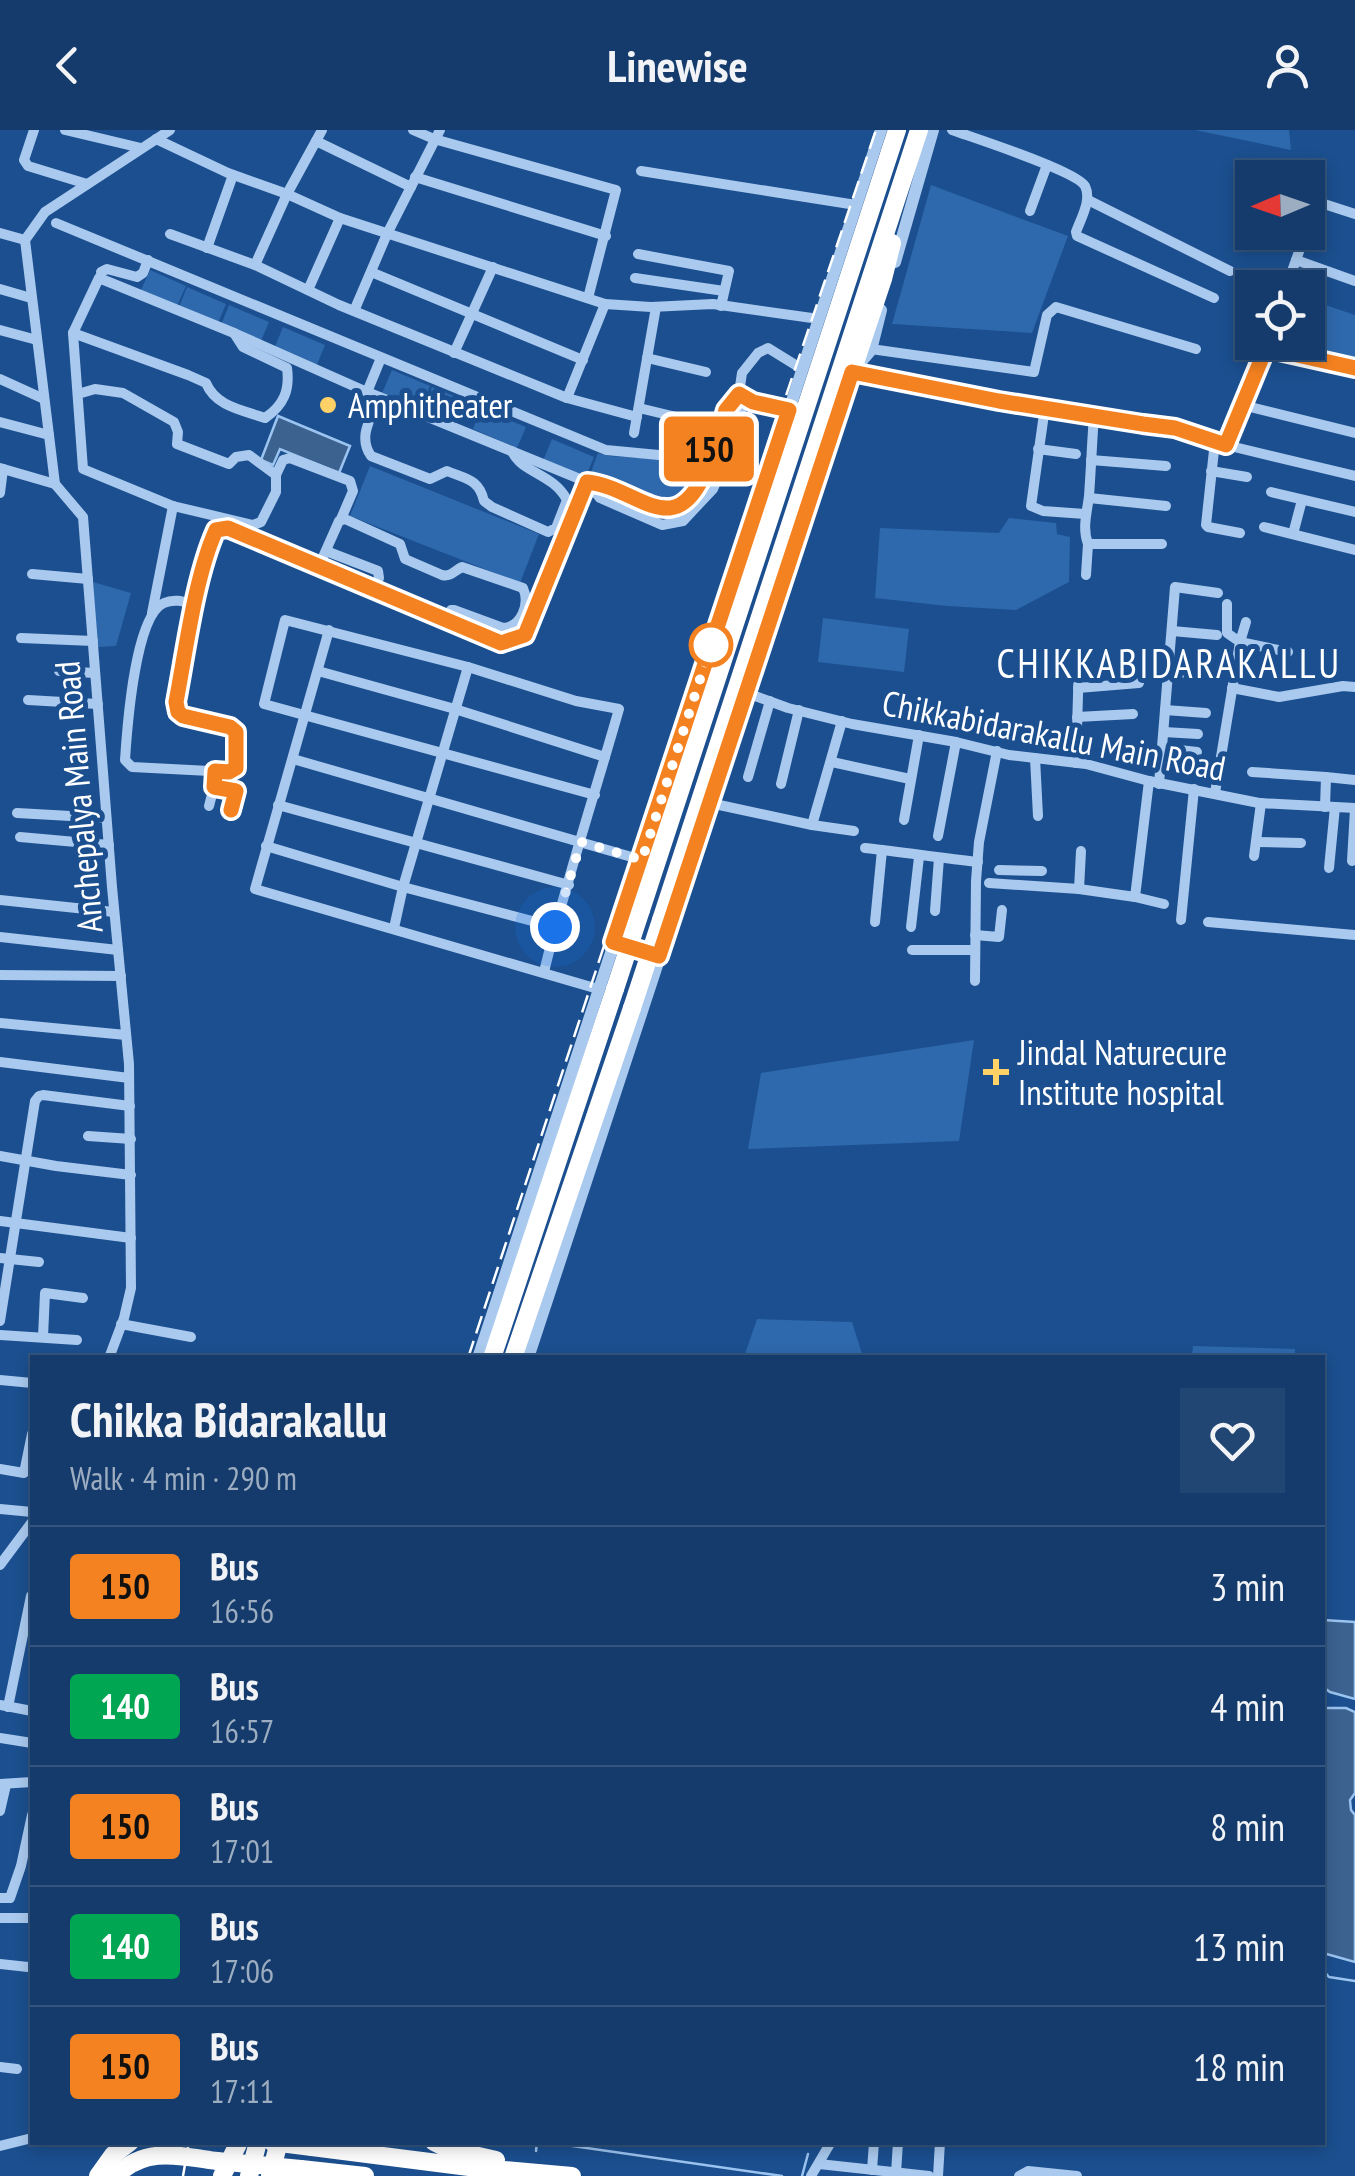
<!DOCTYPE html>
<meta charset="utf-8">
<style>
:root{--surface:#143b6b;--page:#214673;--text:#f1f3f6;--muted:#9dadc1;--line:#33557e}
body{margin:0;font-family:"PT Sans Narrow",sans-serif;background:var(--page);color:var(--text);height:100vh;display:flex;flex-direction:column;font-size:38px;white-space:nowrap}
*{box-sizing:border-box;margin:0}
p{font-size:32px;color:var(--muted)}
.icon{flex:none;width:55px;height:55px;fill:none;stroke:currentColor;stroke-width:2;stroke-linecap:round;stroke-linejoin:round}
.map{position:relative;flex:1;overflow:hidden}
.panel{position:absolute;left:30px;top:1225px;width:1295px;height:790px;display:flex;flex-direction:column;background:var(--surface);border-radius:0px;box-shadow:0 5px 15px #0003,0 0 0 2px var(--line)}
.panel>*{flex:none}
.badge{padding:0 20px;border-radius:8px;font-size:35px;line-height:65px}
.needle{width:65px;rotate:268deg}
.tools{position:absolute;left:1235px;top:30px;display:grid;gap:20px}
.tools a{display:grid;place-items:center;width:90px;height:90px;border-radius:0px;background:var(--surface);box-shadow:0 5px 15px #0003,0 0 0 2px var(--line);font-size:50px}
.you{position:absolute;width:50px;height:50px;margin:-25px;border:8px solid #fff;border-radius:50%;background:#1a73e8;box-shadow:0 0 0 15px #1a73e833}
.map>.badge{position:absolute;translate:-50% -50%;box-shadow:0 0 0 5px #fff}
.round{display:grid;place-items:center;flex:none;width:105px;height:105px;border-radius:0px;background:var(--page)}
.summary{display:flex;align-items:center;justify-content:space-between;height:170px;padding:0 40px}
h1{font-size:48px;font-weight:700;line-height:75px}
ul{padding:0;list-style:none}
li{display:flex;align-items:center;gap:30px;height:120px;padding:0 40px;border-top:2px solid var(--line)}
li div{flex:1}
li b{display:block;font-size:38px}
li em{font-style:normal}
li .badge{min-width:110px;font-weight:700;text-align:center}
header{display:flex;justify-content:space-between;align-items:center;height:130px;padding:0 40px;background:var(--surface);font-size:45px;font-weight:700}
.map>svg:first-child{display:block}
.green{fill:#2e69ad}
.water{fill:#3c6290;stroke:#9cc4f0;stroke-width:2.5}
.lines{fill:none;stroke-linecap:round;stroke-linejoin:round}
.stream{stroke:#9cc4f0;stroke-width:2.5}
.minor{stroke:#a9c9ee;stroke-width:10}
.tertiary{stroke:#a9c9ee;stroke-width:12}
.motorway{stroke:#fff;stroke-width:18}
.rail{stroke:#fff;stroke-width:2.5;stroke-dasharray:18 8;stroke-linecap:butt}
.motorway-bridge{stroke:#fff;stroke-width:18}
.line-casing{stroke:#fff;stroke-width:22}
.line{stroke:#f58220;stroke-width:15}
.walk{stroke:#fff;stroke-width:10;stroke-dasharray:0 18}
.poi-dot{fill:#ffd166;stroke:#1b4f8f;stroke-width:4}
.stop-dot{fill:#fff;stroke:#f58220;stroke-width:5}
.labels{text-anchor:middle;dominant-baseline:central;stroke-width:10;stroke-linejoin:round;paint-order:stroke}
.poi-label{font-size:35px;fill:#fff;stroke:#1b4f8f;text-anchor:start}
.street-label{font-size:35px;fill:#fff;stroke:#1b4f8f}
.quarter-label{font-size:40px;letter-spacing:2.5px;fill:#fff;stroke:#1b4f8f}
</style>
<header><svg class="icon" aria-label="back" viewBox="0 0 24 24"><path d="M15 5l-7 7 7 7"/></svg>Linewise<svg class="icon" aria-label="person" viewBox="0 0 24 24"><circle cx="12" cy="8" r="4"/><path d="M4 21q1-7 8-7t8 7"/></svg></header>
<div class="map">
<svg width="1355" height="2046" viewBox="0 0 1355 2046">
<rect width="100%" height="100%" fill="#1b4f8f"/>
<g class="green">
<path d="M1195 0H1289L1291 20Z"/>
<path d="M931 55 1068 106 1032 203 892 194Z"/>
<path d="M150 140 186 156 177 176 141 160Z"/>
<path d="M187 157 226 174 218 193 179 177Z"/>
<path d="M1308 169 1355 185V233L1275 214 1308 212Z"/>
<path d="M229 175 269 192 261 211 221 195Z"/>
<path d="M283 197 325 215 316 237 274 219Z"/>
<path d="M392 240 430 256 421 279 382 263Z"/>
<path d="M432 257 466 271 456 294 422 280Z"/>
<path d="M481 279 526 297 517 318 473 299Z"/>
<path d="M552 309 594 327 585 349 543 331Z"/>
<path d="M598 323 609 326 699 331C693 351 689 370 665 370L591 342Z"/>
<path d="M370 336 539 404 520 453 350 386Z"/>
<path d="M1009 388 1056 393 1057 404 1070 407 1069 452 1016 480 947 476 875 468 880 398 999 403Z"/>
<path d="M93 452 131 463 116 516 97 517Z"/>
<path d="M823 488 909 499 904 542 818 532Z"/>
<path d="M974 910 959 1011 748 1019 761 943Z"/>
<path d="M757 1189 852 1192 863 1227H744Z"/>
<path d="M1193 1216 1295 1219V1227H1192Z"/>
</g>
<g class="water">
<path d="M278 286 350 316 339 343 280 319 273 335 261 330Z"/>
<path d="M1323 1490 1355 1492V1569L1330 1562 1323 1557Z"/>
<path d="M1323 1578H1346L1355 1582V1663L1350 1670 1351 1680 1355 1685V1832L1323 1823Z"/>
</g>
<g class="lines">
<g class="stream">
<path d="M1322 1839 1329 1847 1355 1851"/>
<path d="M545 2012 782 2046"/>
<path d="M536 2021 537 2012"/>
<path d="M802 2046 808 2024"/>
</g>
<g class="minor">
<path d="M34 0 24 30 28 36 87 54"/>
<path d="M65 0 141 18"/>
<path d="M413 0 434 9 616 60 588 168"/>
<path d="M952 0C974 8 1077 41 1085 56 1092 70 1081 88 1076 102L1077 106 1214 168"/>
<path d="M156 9 228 43 287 64 340 88 605 174 651 177 713 174 819 189"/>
<path d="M316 11 411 57"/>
<path d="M641 41 856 75"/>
<path d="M415 47 606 106"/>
<path d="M1088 70 1230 141"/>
<path d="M1030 81 1047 35"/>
<path d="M56 93 606 320 701 329"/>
<path d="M1308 97 1314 79 1321 73 1355 84"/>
<path d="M0 103 25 110"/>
<path d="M170 104 255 135 339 175 567 268 637 287"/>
<path d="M25 110 55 354 83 387 112 757 129 934 131 1158 124 1188 109 1228"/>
<path d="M25 110 45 82 170 0"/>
<path d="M207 118 233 45"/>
<path d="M638 124 729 141 721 176"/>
<path d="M1296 130 1355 151"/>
<path d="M255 135 287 64 322 0"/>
<path d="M101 142 107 139 137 147 143 143 148 130"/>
<path d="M371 142 583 230"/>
<path d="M635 148 724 161"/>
<path d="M1286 158 1306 102"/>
<path d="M0 159 31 168"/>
<path d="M308 160 340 88"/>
<path d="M354 181 387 104 440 0"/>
<path d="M0 200 37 210"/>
<path d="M73 203 188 245 206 253C216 277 243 280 265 288 284 275 290 260 287 238L243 217 234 203"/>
<path d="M1266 218 1355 239"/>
<path d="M871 219 1034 242 1047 185 1056 177 1196 219"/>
<path d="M454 223 493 137"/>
<path d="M647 228 706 242"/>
<path d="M852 242 999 271 1143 294 1175 297 1226 315 1355 346"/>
<path d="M0 249 44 269"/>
<path d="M367 262 381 228"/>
<path d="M78 264 95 259 123 263 174 292 178 302 177 314 229 334 236 327 249 325 276 345V362L261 392 253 395 173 376 83 339 73 203 99 148 234 203 367 262 587 352C637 357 674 414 705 343L701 334 705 321 715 317 725 320 731 332 728 340 718 347 705 343"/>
<path d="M740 264 753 272 789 280"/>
<path d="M379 267C372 287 357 306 371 326L430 349 447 341C466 349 479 349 484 371L492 377 548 402 556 398 567 370C553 343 521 343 512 321"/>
<path d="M567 268 605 174"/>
<path d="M1242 275 1355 303"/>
<path d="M1045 277 1031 376 1043 381 1085 384"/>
<path d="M639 278 697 292"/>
<path d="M1094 285C1092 312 1091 339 1089 366 1087 383 1082 398 1088 414H1162"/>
<path d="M0 292 49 305"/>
<path d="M634 303 656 177"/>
<path d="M1215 311 1206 395 1208 397 1240 403"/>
<path d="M1226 315 1267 212"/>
<path d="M715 317 726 279 739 263 742 243 758 223 768 218 802 239"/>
<path d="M1038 319 1076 324"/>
<path d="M728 323 745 267"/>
<path d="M1091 330 1166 336"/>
<path d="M0 338 55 354"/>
<path d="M1211 341 1247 347"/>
<path d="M276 345 283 330 290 328 350 351 353 361 341 389"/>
<path d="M587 352 600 368 662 395 683 391 713 359 718 347"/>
<path d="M1271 362 1355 382"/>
<path d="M0 363 3 339"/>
<path d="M1089 368 1166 376"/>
<path d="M1264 397 1355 420"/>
<path d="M1293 404 1302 370"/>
<path d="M326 421 378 441 379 448 374 459"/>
<path d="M319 436 339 391 345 389 400 414 405 429 442 445C451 447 454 441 462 437L523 458C530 473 522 497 503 498L454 480H451L445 489"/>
<path d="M32 444 88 449"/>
<path d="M1086 445 1088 414"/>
<path d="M195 475 176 572 179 583 183 586 233 599 237 606 236 638 229 642 132 637 125 630C127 599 135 485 164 473 175 468 185 472 195 475L211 411 216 399 228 398 501 513 525 505 587 352"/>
<path d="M152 483 173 376"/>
<path d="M1246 492 1240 512 1288 522"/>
<path d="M329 500 255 759 598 859"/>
<path d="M1172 501 1217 505"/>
<path d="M21 508 93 511"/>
<path d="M59 541 95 543"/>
<path d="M318 541 455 579 605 627"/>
<path d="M1169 541 1208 545"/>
<path d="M1078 558 1139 553"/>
<path d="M1232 558 1279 567 1343 556 1355 557"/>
<path d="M747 563 788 578 852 594 956 612 1009 625 1086 634 1149 651 1259 673 1355 678"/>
<path d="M28 570 98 574"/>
<path d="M1165 580 1206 583"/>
<path d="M1077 587 1133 584"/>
<path d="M1164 602 1198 604"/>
<path d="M1162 618 1197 622"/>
<path d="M1035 628 1038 686"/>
<path d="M293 629 642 730"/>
<path d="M832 632 910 649"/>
<path d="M1076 633 1079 531"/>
<path d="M1252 642 1326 647 1325 677"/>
<path d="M748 647 770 571"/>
<path d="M1326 647 1355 650"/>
<path d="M781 654 799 580"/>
<path d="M1159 654 1175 457 1218 463"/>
<path d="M1215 663 1240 512 1227 503V474"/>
<path d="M710 673 812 695 842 591"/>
<path d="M278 675 569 755"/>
<path d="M209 676 214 657 236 661 231 680"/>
<path d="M17 683 106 688"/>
<path d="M904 690 919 605"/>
<path d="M812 695 854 701"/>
<path d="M938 706 956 612"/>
<path d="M20 707 109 715"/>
<path d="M1256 712 1301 713"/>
<path d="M266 716 403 757 555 797"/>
<path d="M865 718C903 722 940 728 978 732"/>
<path d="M1254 726 1261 673"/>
<path d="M1352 731 1355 679"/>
<path d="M1329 738 1335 677"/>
<path d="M999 740 1042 741"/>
<path d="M989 753 1079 759 1135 767 1149 651"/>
<path d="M1079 759 1081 721"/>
<path d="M1135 767 1164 774"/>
<path d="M0 770 114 782"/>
<path d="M935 781 939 728"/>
<path d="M1181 790 1194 659"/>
<path d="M875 792 882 720"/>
<path d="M1208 792 1355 805"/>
<path d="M911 797 919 727"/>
<path d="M394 798 403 757 468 537"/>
<path d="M975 805 999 807 1002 780"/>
<path d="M0 807 118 820"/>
<path d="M912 820H975"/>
<path d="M544 842C565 754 594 667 619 579L576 571 468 537 285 490 264 574 595 665"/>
<path d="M0 845 121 846"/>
<path d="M975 851 976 751 979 712 997 621"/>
<path d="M0 893 126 905"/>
<path d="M0 932 129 948"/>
<path d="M88 1006 131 1009"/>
<path d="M0 1026 56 1036 131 1045"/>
<path d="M0 1091 131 1108"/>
<path d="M0 1128 39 1132"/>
<path d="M0 1191 35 971 39 966 43 965 130 976"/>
<path d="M121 1194 191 1207"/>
<path d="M0 1205 77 1210"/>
<path d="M43 1207 45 1163 83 1168"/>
<path d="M0 1250 32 1253"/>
<path d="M0 1339 24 1343 32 1304"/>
<path d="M0 1379 32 1382"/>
<path d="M0 1435 32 1392"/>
<path d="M0 1575 32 1581"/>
<path d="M8 1577 31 1466"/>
<path d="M0 1608 32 1613"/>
<path d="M0 1654 32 1652"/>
<path d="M0 1681 6 1655"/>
<path d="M0 1768H10L21 1736 32 1685"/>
<path d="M0 1788H32"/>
<path d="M0 1834 28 1837"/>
<path d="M0 1937 17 1939"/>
<path d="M0 2016 32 2008"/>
<path d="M819 2034 929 2046"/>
<path d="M872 2040 874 2012"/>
<path d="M896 2043 898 2012"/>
<path d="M811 2046 831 2012"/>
<path d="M938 2046 940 2012"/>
<path d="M1019 2046 1028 2041 1077 2046"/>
</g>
<g class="tertiary">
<path d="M895 132 933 0"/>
<path d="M478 1228 881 0"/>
<path d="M528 1228 852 242 871 220 881 180"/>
</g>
<g class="motorway">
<path d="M852 242 883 149 892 113"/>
<path d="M641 780 897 0"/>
<path d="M661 790 919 0"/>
<path d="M492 1228 615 859"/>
<path d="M513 1228 632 878"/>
<path d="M434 2012 448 2019 496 2030"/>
<path d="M312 2017 469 2037 572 2046"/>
<path d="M301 2039 365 2046"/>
<path d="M98 2046 113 2025 130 2012"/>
<path d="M116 2046C145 2016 180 2026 217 2031"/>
<path d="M222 2046 239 2012"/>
<path d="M249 2046 258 2012"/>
<path d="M270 2046 279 2012"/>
</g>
<g class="rail">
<path d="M468 1228 771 310 876 0"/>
<path d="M183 2046 189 2012"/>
</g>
<g class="motorway-bridge">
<path d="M615 859 641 780"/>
<path d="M632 878 661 790"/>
<path d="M272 2012 312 2017"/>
<path d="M217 2031 301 2039"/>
</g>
</g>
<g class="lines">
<defs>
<path id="line" d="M231 680 236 661 214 657 215 641 229 642 236 638V602L230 597 183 586 178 582 176 572C186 520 195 447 216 400L228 398 501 513 525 505 587 352C637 357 674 414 705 342 697 332 702 320 715 317L726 280 739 264 753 272 789 280 613 812 659 826 852 242 999 271 1143 294 1175 298 1226 315 1266 218 1355 238"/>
</defs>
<use href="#line" class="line-casing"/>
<use href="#line" class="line"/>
<path class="walk" d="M555 797 581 712 642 730 711 515"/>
</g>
<g class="poi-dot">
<circle cx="328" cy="275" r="10"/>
<path d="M991 927h10v10h10v10h-10v10h-10v-10h-10v-10h10z"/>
</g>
<circle class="stop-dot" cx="711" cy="515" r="20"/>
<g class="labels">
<g class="poi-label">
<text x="348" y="275">Amphitheater</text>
<text x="1018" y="922">Jindal Naturecure<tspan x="1018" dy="40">Institute hospital</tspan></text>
</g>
<g class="street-label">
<text transform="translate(1054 605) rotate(11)">Chikkabidarakallu Main Road</text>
<text transform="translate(78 667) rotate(-95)">Anchepalya Main Road</text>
</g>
<g class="quarter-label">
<text x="1169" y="533">CHIKKABIDARAKALLU</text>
</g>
</g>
</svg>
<div class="tools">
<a><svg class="needle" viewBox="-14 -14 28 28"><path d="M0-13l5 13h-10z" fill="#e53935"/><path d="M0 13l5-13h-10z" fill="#9dadc1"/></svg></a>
<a><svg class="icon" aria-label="locate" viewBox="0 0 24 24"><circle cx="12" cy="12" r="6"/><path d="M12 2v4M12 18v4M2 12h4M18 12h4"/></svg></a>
</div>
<div class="you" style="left:555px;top:797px"></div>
<b class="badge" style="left:709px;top:319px;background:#f58220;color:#111">150</b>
<section class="panel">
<div class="summary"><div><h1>Chikka Bidarakallu</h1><p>Walk · 4 min · 290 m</p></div><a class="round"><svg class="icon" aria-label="heart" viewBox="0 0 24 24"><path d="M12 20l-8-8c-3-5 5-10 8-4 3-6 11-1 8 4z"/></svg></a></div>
<ul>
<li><span class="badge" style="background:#f58220;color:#111">150</span><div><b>Bus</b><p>16:56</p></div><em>3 min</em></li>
<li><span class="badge" style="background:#00a651;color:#fff">140</span><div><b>Bus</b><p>16:57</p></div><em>4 min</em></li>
<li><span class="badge" style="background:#f58220;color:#111">150</span><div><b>Bus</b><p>17:01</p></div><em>8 min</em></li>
<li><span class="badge" style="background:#00a651;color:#fff">140</span><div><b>Bus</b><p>17:06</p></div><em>13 min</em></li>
<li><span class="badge" style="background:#f58220;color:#111">150</span><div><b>Bus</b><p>17:11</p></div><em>18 min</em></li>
</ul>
</section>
</div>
